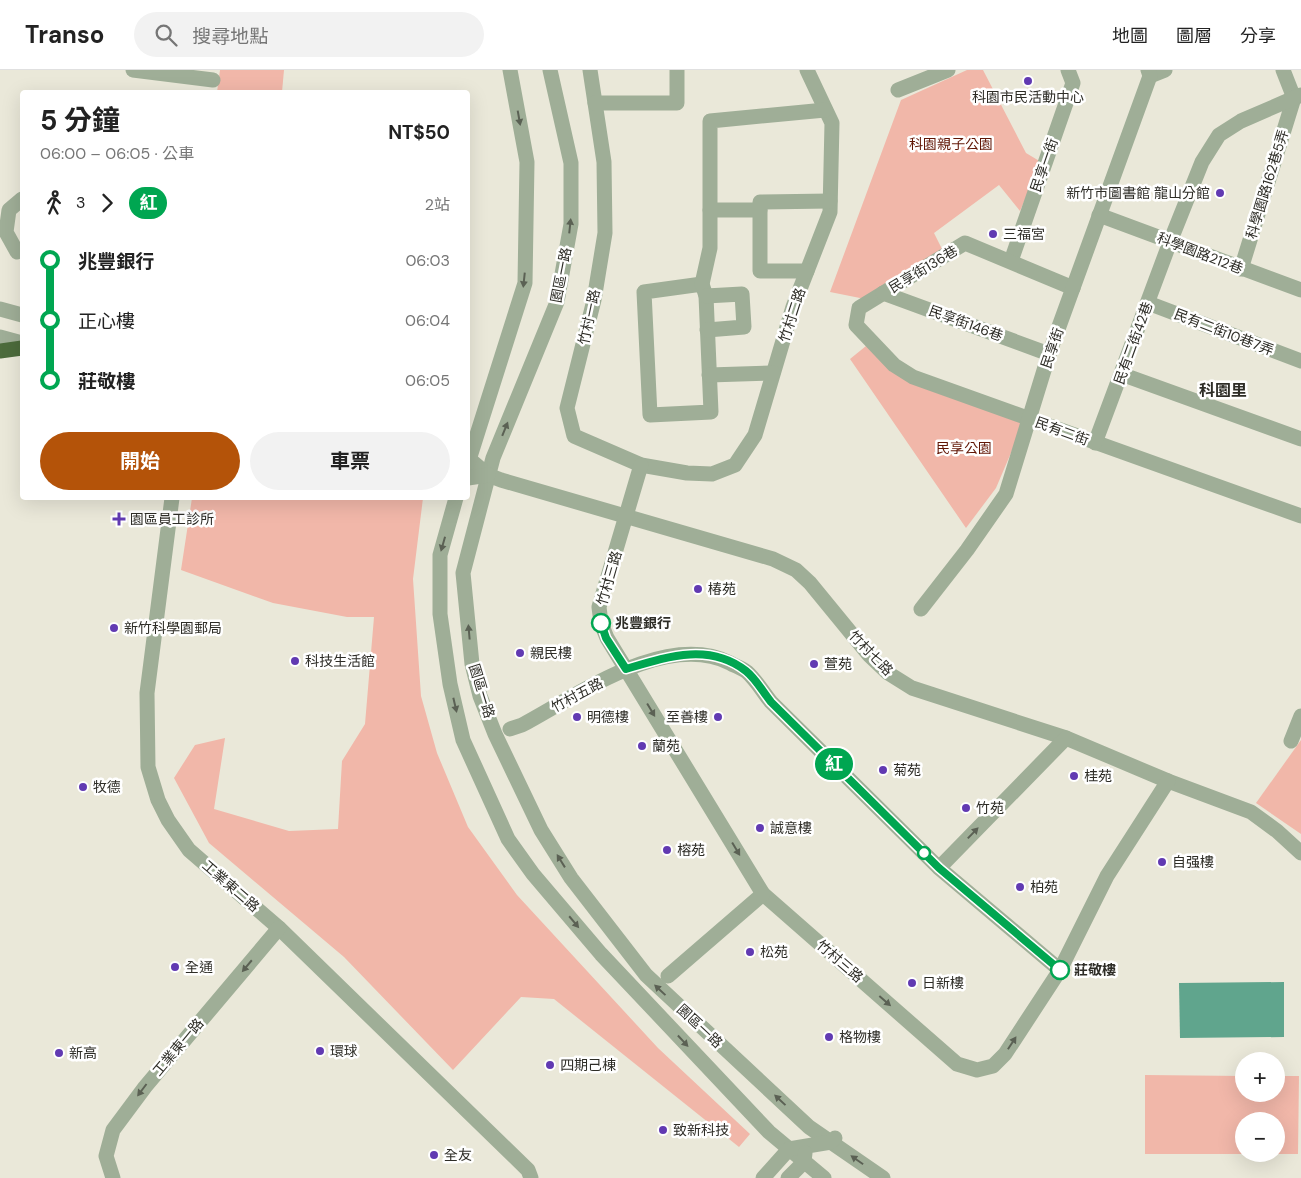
<!DOCTYPE html>
<html lang="zh-TW">
<meta charset="utf-8">
<style>
:root{--surface:#fff;--page:#f2f2f2;--text:#222;--muted:#767676;--line:#e0e0e0;--accent:#b45309}
body{margin:0;font-family:"DM Sans","Noto Sans TC",sans-serif;background:var(--page);color:var(--text);height:100vh;display:flex;flex-direction:column;font-size:19px;white-space:nowrap}
*{box-sizing:border-box;margin:0}
p{font-size:16px;color:var(--muted)}
.icon{flex:none;width:28px;height:28px;fill:none;stroke:currentColor;stroke-width:2;stroke-linecap:round;stroke-linejoin:round}
.map{position:relative;flex:1;overflow:hidden}
.side{position:absolute;left:20px;top:20px;width:450px;height:410px;display:flex;flex-direction:column;background:var(--surface);border-radius:5px;box-shadow:0 5px 20px #0002}
.side>*{flex:none}
.badge{padding:0 10px;border-radius:16px;font-size:18px;line-height:32px}
.controls{position:absolute;left:1235px;top:982px;display:grid;gap:10px}
.controls a{display:grid;place-items:center;width:50px;height:50px;border-radius:50%;background:var(--surface);box-shadow:0 5px 20px #0002;font-size:25px}
.map>.badge{position:absolute;translate:-50% -50%;box-shadow:0 0 0 2px #fff}
.legs{display:flex;align-items:center;gap:8px;height:55px;padding:0 20px;font-size:16px}
.legs p{margin-inline-start:auto}
.summary{display:flex;align-items:center;justify-content:space-between;height:85px;padding:0 20px}
h1{font-size:28px;font-weight:700;line-height:38px}
.cta{display:flex;gap:10px;margin-top:auto;padding:10px 20px}
.cta a{flex:1;height:58px;border-radius:30px;background:var(--accent);color:#fff;font-size:20px;font-weight:700;line-height:58px;text-align:center}
.cta a+a{background:var(--page);color:var(--text)}
ul{padding:0 20px;list-style:none}
li{display:flex;align-items:center;gap:18px;height:60px;font-size:19px}
li i{display:grid;place-items:center;width:8px;height:100%;margin:0 6px;background:currentColor}
li i::after{content:'';width:12px;height:12px;margin:-6px;border:4px solid;border-radius:50%;background:var(--surface)}
li p{margin-inline-start:auto}
li:first-child i{background:linear-gradient(#0000 50%,currentColor 0)}
li:last-child i{background:linear-gradient(currentColor 50%,#0000 0)}
header{display:flex;align-items:center;gap:30px;box-sizing:border-box;height:70px;padding:0 25px;background:var(--surface);border-bottom:1px solid var(--line)}
header strong{font-size:24px}
nav{display:flex;gap:28px;margin-inline-start:auto;font-size:18px}
.search{width:350px;height:45px;background:var(--page);display:flex;align-items:center;gap:12px;box-sizing:border-box;padding:0 18px;border-radius:28px;color:var(--muted);font-size:19px}
.map>svg:first-child{display:block}
.green{fill:#f1b7a9;fill-rule:evenodd}
.water{fill:#60a58d}
.lines{fill:none;stroke-linecap:round;stroke-linejoin:round}
.minor{stroke:#9fae97;stroke-width:15}
.highway{stroke:#4c6b3c;stroke-width:15}
.oneway{fill:#5b6154}
.line-1-casing{stroke:#fff;stroke-width:11}
.line-1{stroke:#00a651;stroke-width:8}
.poi-dot{fill:#613ab2;stroke:#fff;stroke-width:2}
.stop-1-dot{fill:#fff;stroke:#00a651;stroke-width:2.5}
.labels{text-anchor:middle;dominant-baseline:central;stroke-width:5;stroke-linejoin:round;paint-order:stroke}
.poi-label{font-size:14px;fill:#2e2d27;stroke:#fff;text-anchor:start}
.park-label{font-size:14px;fill:#611605;stroke:#fff}
.street-label{font-size:14px;fill:#2e2d27;stroke:#fff}
.stop-label{font-size:14px;font-weight:bold;fill:#2e2d27;stroke:#fff;text-anchor:start}
.quarter-label{font-size:16px;font-weight:bold;fill:#2e2d27;stroke:#fff}
</style>
<header>
<strong>Transo</strong>
<div class="search"><svg class="icon" aria-label="search" viewBox="0 0 24 24"><circle cx="10" cy="10" r="6"/><path d="M15 15l6 6"/></svg>搜尋地點</div>
<nav><a>地圖</a><a>圖層</a><a>分享</a></nav>
</header>
<div class="map">
<svg width="1301" height="1108" viewBox="0 0 1301 1108">
<rect width="100%" height="100%" fill="#eae8d9"/>
<g class="green">
<path d="M220 0H284L282 22H217Z"/>
<path d="M967 0H983L1026 83 1041 92 1020 141 999 115 934 163 944 183 865 229 830 222 901 30Z"/>
<path d="M866 276 888 296 1024 352 996 418 966 458 850 289Z"/>
<path d="M192 428H423L413 509 421 626 437 683 468 757 517 825 658 978 750 1064 739 1077 554 929 521 927 453 1000 344 887 209 773 174 708 195 675 225 668 214 739 289 761 338 759 342 691 365 654 374 547H347L273 533 181 500Z"/>
<path d="M1301 670V764L1256 733Z"/>
<path d="M1145 1005 1244 1006V1024H1276V1006H1299L1298 1084H1145ZM1244 1051H1276V1084H1244Z"/>
</g>
<path class="water" d="M1284 912V967L1180 968 1179 913Z"/>
<g class="lines">
<g class="minor">
<path d="M133 0 213 10"/>
<path d="M550 0 571 93V154L557 232 493 388 463 503 472 594 480 626 495 664 541 760 571 808 646 905 809 1057 883 1108"/>
<path d="M590 0 604 92 605 163 594 230 567 338 574 366 641 395 687 403 712 404 735 395 755 365 793 237 830 142 832 53 807 0"/>
<path d="M1283 0 1294 28"/>
<path d="M1150 6 1165 0"/>
<path d="M898 20 948 0"/>
<path d="M595 33H677V0"/>
<path d="M710 140H760"/>
<path d="M1099 145 1301 220"/>
<path d="M17 182 6 162 9 140 22 129"/>
<path d="M1011 191 1073 13 1068 0"/>
<path d="M1241 199 1294 28"/>
<path d="M807 201H760V132L830 131"/>
<path d="M702 214 706 226 711 342 650 345 644 222Z"/>
<path d="M702 214 710 178V51L825 40"/>
<path d="M1073 218 965 173 859 238 856 255 894 295 913 307 1301 446"/>
<path d="M883 223 1049 284"/>
<path d="M706 226 742 224 744 257 707 260"/>
<path d="M1148 233 1301 291"/>
<path d="M0 239 22 245"/>
<path d="M0 267 22 273"/>
<path d="M1121 304 1301 369"/>
<path d="M709 305 773 303"/>
<path d="M1095 373 1170 172 1202 92 1219 65 1241 51 1301 25"/>
<path d="M468 388 488 405 501 410 773 489 796 500 810 513 869 585 888 603 912 618 1066 668 1168 711 1251 742 1277 761 1301 783"/>
<path d="M468 393 525 213 527 92 510 0"/>
<path d="M641 395 599 537 601 553 607 568 763 824 957 994 977 1000 993 996 1005 984 1060 900 1107 806 1168 711"/>
<path d="M468 408 488 405"/>
<path d="M172 428 147 623 148 697 158 730 168 750 189 780 279 858 528 1100 531 1108"/>
<path d="M456 428 440 485V544L450 614 463 670 508 769 533 804 601 884 769 1062 824 1108"/>
<path d="M921 539 967 480 1006 424 1049 284 1150 6 1148 0"/>
<path d="M510 659 522 655C578 625 666 561 730 593 735 596 742 598 747 602 756 610 763 622 771 632L939 798 1060 900"/>
<path d="M1291 671 1301 646"/>
<path d="M939 798 1066 668"/>
<path d="M668 906 763 824"/>
<path d="M113 1108 106 1086 113 1060 145 1017 279 858"/>
<path d="M763 1108 789 1079 831 1072 835 1068"/>
<path d="M788 1108 804 1092 805 1083"/>
</g>
<path class="highway" d="M0 281 22 278"/>
</g>
<defs><path id="oneway-solid" d="M-6-.8H1V-3.2L6.5 0L1 3.2V.8H-6Z" transform="scale(1.25)"/></defs>
<g class="oneway">
<use href="#oneway-solid" transform="translate(519 48) rotate(80)"/>
<use href="#oneway-solid" transform="translate(570 156) rotate(-84)"/>
<use href="#oneway-solid" transform="translate(524 210) rotate(96)"/>
<use href="#oneway-solid" transform="translate(505 359) rotate(-68)"/>
<use href="#oneway-solid" transform="translate(443 474) rotate(106)"/>
<use href="#oneway-solid" transform="translate(469 562) rotate(-95)"/>
<use href="#oneway-solid" transform="translate(455 635) rotate(77)"/>
<use href="#oneway-solid" transform="translate(651 640) rotate(59)"/>
<use href="#oneway-solid" transform="translate(973 763) rotate(-46)"/>
<use href="#oneway-solid" transform="translate(736 779) rotate(59)"/>
<use href="#oneway-solid" transform="translate(561 791) rotate(-122)"/>
<use href="#oneway-solid" transform="translate(574 852) rotate(50)"/>
<use href="#oneway-solid" transform="translate(247 896) rotate(130)"/>
<use href="#oneway-solid" transform="translate(660 920) rotate(-137)"/>
<use href="#oneway-solid" transform="translate(885 931) rotate(41)"/>
<use href="#oneway-solid" transform="translate(683 971) rotate(47)"/>
<use href="#oneway-solid" transform="translate(1012 973) rotate(-57)"/>
<use href="#oneway-solid" transform="translate(142 1020) rotate(127)"/>
<use href="#oneway-solid" transform="translate(780 1030) rotate(-137)"/>
<use href="#oneway-solid" transform="translate(857 1090) rotate(-145)"/>
</g>
<g class="lines">
<defs>
<path id="line-1" d="M601 553 606 568 626 599C666 587 709 572 746 601 756 609 763 622 771 632L939 798 1060 900"/>
</defs>
<use href="#line-1" class="line-1-casing"/>
<use href="#line-1" class="line-1"/>
</g>
<g class="poi-dot">
<circle cx="1028" cy="11" r="5"/>
<circle cx="1220" cy="123" r="5"/>
<circle cx="993" cy="164" r="5"/>
<path d="M116.5 441.5h5v5h5v5h-5v5h-5v-5h-5v-5h5z"/>
<circle cx="698" cy="519" r="5"/>
<circle cx="114" cy="558" r="5"/>
<circle cx="520" cy="583" r="5"/>
<circle cx="295" cy="591" r="5"/>
<circle cx="814" cy="594" r="5"/>
<circle cx="577" cy="647" r="5"/>
<circle cx="718" cy="647" r="5"/>
<circle cx="642" cy="676" r="5"/>
<circle cx="883" cy="700" r="5"/>
<circle cx="1074" cy="706" r="5"/>
<circle cx="83" cy="717" r="5"/>
<circle cx="966" cy="738" r="5"/>
<circle cx="760" cy="758" r="5"/>
<circle cx="667" cy="780" r="5"/>
<circle cx="1162" cy="792" r="5"/>
<circle cx="1020" cy="817" r="5"/>
<circle cx="750" cy="882" r="5"/>
<circle cx="175" cy="897" r="5"/>
<circle cx="912" cy="913" r="5"/>
<circle cx="829" cy="967" r="5"/>
<circle cx="320" cy="981" r="5"/>
<circle cx="59" cy="983" r="5"/>
<circle cx="550" cy="995" r="5"/>
<circle cx="663" cy="1060" r="5"/>
<circle cx="434" cy="1085" r="5"/>
</g>
<g class="stop-1-dot">
<circle cx="601" cy="553" r="9"/>
<circle cx="924" cy="783" r="6"/>
<circle cx="1060" cy="900" r="9"/>
</g>
<g class="labels">
<g class="poi-label">
<text x="1028" y="27" text-anchor="middle">科園市民活動中心</text>
<text x="1210" y="123" text-anchor="end">新竹市圖書館 龍山分館</text>
<text x="1003" y="164">三福宮</text>
<text x="130" y="449">園區員工診所</text>
<text x="708" y="519">椿苑</text>
<text x="124" y="558">新竹科學園郵局</text>
<text x="530" y="583">親民樓</text>
<text x="305" y="591">科技生活館</text>
<text x="824" y="594">萱苑</text>
<text x="587" y="647">明德樓</text>
<text x="708" y="647" text-anchor="end">至善樓</text>
<text x="652" y="676">蘭苑</text>
<text x="893" y="700">菊苑</text>
<text x="1084" y="706">桂苑</text>
<text x="93" y="717">牧德</text>
<text x="976" y="738">竹苑</text>
<text x="770" y="758">誠意樓</text>
<text x="677" y="780">榕苑</text>
<text x="1172" y="792">自强樓</text>
<text x="1030" y="817">柏苑</text>
<text x="760" y="882">松苑</text>
<text x="185" y="897">全通</text>
<text x="922" y="913">日新樓</text>
<text x="839" y="967">格物樓</text>
<text x="330" y="981">環球</text>
<text x="69" y="983">新高</text>
<text x="560" y="995">四期己棟</text>
<text x="673" y="1060">致新科技</text>
<text x="444" y="1085">全友</text>
</g>
<g class="park-label">
<text x="951" y="74">科園親子公園</text>
<text x="964" y="378">民享公園</text>
</g>
<g class="street-label">
<text transform="translate(1044 95) rotate(-71)">民享一街</text>
<text transform="translate(1267 114) rotate(-73)">科學園路162巷5弄</text>
<text transform="translate(1200 183) rotate(21)">科學園路212巷</text>
<text transform="translate(923 199) rotate(-31)">民享街136巷</text>
<text transform="translate(561 205) rotate(-79)">園區一路</text>
<text transform="translate(792 245) rotate(-72)">竹村二路</text>
<text transform="translate(589 247) rotate(-78)">竹村一路</text>
<text transform="translate(966 253) rotate(20)">民享街146巷</text>
<text transform="translate(1224 262) rotate(21)">民有二街10巷7弄</text>
<text transform="translate(1133 273) rotate(-70)">民有二街42巷</text>
<text transform="translate(1052 278) rotate(-71)">民享街</text>
<text transform="translate(1062 361) rotate(20)">民有二街</text>
<text transform="translate(609 508) rotate(-74)">竹村三路</text>
<text transform="translate(871 583) rotate(46)">竹村七路</text>
<text transform="translate(482 621) rotate(73)">園區一路</text>
<text transform="translate(577 625) rotate(-28)">竹村五路</text>
<text transform="translate(231 816) rotate(41)">工業東二路</text>
<text transform="translate(840 891) rotate(41)">竹村三路</text>
<text transform="translate(700 956) rotate(43)">園區一路</text>
<text transform="translate(178 977) rotate(-50)">工業東一路</text>
</g>
<g class="stop-label">
<text x="615" y="553">兆豐銀行</text>
<text x="1074" y="900">莊敬樓</text>
</g>
<g class="quarter-label">
<text x="1223" y="320">科園里</text>
</g>
</g>
</svg>
<div class="controls">
<a>+</a>
<a>−</a>
</div>
<b class="badge" style="left:834px;top:694px;background:#00a651;color:#fff">紅</b>
<section class="side">
<div class="summary"><div><h1>5 分鐘</h1><p>06:00 – 06:05 · 公車</p></div><b>NT$50</b></div>
<div class="legs"><svg class="icon" aria-label="walk" viewBox="0 0 24 24"><circle cx="13" cy="4" r="2"/><path d="M13 8l-2 6 4 7M11 14l-3 7M7 12l3-4h3l4 4"/></svg>3<svg class="icon" aria-label="forward" viewBox="0 0 24 24"><path d="M9 5l7 7-7 7"/></svg><b class="badge" style="background:#00a651;color:#fff">紅</b><p>2站</p></div>
<ul>
<li><i style="color:#00a651"></i><b>兆豐銀行</b><p>06:03</p></li>
<li><i style="color:#00a651"></i><span>正心樓</span><p>06:04</p></li>
<li><i style="color:#00a651"></i><b>莊敬樓</b><p>06:05</p></li>
</ul>
<div class="cta"><a>開始</a><a>車票</a></div>
</section>
</div>
